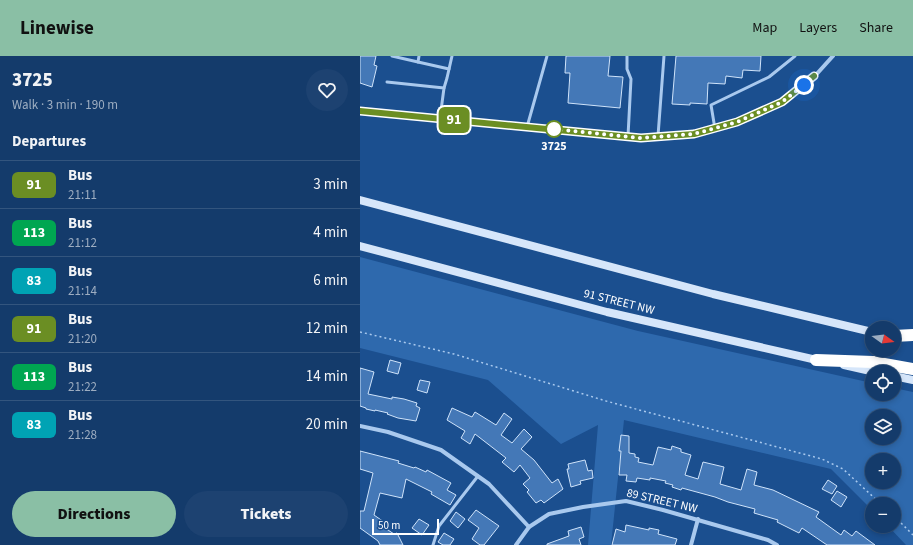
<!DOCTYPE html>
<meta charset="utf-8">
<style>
:root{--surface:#143b6b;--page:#1d4271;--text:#f1f3f6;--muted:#9dadc1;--line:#33557e;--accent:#8abfa5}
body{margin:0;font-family:"Source Sans 3",sans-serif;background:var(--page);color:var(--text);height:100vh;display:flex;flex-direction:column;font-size:15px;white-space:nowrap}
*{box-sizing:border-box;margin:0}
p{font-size:13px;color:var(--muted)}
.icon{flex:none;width:22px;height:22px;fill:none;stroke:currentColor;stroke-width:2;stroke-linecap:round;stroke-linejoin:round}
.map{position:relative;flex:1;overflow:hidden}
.details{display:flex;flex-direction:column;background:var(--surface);width:360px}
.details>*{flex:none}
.badge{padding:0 8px;border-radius:6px;font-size:14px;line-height:26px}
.needle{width:26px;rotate:105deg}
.buttons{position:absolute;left:505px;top:265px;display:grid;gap:8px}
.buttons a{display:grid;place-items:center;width:36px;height:36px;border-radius:50%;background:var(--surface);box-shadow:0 2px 6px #0003,0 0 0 1px var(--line);font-size:20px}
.scale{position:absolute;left:12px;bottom:10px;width:67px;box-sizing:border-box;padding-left:4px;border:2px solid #fff;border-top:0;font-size:11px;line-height:14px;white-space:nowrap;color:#fff;-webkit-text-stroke:3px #1b4f8f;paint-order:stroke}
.you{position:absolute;width:20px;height:20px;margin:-10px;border:3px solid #fff;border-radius:50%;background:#1a73e8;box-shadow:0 0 0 6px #1a73e833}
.map>.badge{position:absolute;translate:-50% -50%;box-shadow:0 0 0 2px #fff}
h2{padding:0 12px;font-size:15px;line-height:36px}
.round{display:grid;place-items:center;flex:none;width:42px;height:42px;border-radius:21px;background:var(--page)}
.summary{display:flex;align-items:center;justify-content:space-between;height:68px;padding:0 12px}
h1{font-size:19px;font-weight:800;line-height:30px}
.primary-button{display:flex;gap:8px;margin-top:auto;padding:8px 12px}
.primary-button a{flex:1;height:46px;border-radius:24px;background:var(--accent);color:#111;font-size:16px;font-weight:800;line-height:46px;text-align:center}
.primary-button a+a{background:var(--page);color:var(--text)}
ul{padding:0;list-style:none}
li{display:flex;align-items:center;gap:12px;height:48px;padding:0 12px;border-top:1px solid var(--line)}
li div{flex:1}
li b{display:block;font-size:15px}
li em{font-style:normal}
li .badge{min-width:44px;font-weight:700;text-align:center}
header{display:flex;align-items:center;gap:24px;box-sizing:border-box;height:56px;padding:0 20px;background:var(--accent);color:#111}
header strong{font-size:19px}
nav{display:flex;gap:22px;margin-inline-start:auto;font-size:14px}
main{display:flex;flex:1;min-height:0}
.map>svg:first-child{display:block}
.green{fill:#2e69ad;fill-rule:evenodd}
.building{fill:#4478b7;stroke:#cfe3fa}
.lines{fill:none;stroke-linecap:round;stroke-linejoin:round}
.path{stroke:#a9c9ee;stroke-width:1.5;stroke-dasharray:2 3;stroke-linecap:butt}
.lane{stroke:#a9c9ee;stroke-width:3}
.street{stroke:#a9c9ee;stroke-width:4}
.secondary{stroke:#d6e6fa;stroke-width:8}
.highway{stroke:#fff;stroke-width:12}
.line-casing{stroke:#fff;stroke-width:9}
.line{stroke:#6b8e23;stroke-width:6}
.walk{stroke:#fff;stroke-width:4;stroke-dasharray:0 7.2}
.stop-dot{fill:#fff;stroke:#6b8e23;stroke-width:2}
.labels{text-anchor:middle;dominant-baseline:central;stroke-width:3;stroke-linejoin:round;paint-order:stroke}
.stop-label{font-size:12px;font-weight:bold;fill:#fff;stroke:#1b4f8f}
.street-label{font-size:12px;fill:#fff;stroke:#1b4f8f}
</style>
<header>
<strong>Linewise</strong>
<nav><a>Map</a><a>Layers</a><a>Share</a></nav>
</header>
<main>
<section class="details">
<div class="summary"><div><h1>3725</h1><p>Walk · 3 min · 190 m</p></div><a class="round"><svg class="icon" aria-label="heart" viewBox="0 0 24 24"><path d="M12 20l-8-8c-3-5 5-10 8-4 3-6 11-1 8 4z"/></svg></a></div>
<h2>Departures</h2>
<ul>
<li><span class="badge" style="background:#6b8e23;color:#fff">91</span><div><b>Bus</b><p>21:11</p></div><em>3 min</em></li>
<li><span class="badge" style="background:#00a651;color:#fff">113</span><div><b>Bus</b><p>21:12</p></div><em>4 min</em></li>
<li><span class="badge" style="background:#00a3b4;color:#fff">83</span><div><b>Bus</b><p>21:14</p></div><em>6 min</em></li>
<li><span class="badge" style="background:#6b8e23;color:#fff">91</span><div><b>Bus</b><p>21:20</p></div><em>12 min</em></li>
<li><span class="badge" style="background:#00a651;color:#fff">113</span><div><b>Bus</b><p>21:22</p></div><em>14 min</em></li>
<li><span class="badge" style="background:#00a3b4;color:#fff">83</span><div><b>Bus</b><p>21:28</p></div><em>20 min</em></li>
</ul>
<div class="primary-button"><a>Directions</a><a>Tickets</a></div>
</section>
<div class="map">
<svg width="553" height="489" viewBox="0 0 553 489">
<rect width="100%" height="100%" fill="#1b4f8f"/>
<path class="green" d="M0 201 278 275 512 327V338H534V332L553 336V489H546L528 470H534V448H512V454L471 413 264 364 251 489H228L238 369 201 388 128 324 0 292ZM512 360H534V382H512ZM512 404H534V426H512Z"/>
<g class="building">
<path d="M0 0H16L14 9 17 10 12 31 0 27Z"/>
<path d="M206 0H250L248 20 263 21 260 52 208 47 210 17H205Z"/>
<path d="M316 0H401L400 15 383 14 382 22 366 20 365 28 348 27 347 48 330 47V49L312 48Z"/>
<path d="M30 304 41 307 38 318 27 315Z"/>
<path d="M0 312 14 316 8 338 32 343V341L44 343 57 347 56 350 60 352 56 365 38 362 27 358 28 357 15 354V355L6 353V352L0 350Z"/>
<path d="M60 324 70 326 67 337 57 334Z"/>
<path d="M92 352 112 361 115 356 136 369 144 357 152 363 141 379 152 387 164 373 172 381 161 393 174 404 192 427 198 423 203 433 184 447 181 444 176 447 167 436 169 434 163 428 170 422 160 409 154 416 142 406 146 402 115 378 110 388 101 382 105 375 87 364Z"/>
<path d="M261 379 269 380V397L275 398V401L279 402 278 406 293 409 298 391 311 394 312 390 321 393V396L331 399 325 419 338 423 343 406 364 411 360 428 381 434 387 413 397 416 394 429 413 434 459 456 456 461 481 479 484 474 492 480 496 475 515 489H467L442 472 439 477 417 466 418 464 394 457 395 453 368 446 355 441 322 432 321 434 312 431 313 429 305 427 306 425 290 422V424L277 422 276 426 266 425 267 419H259L261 395H259Z"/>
<path d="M0 395 39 405 38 407 54 412 55 411 66 416 67 414 91 427 87 434 96 439 90 449 71 438 72 436 46 423 42 442 20 437 14 459 27 468 25 472 34 478 37 477 43 489H20L18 485 0 472V455H4L13 417 0 413Z"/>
<path d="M225 404 228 415 232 414 233 422 220 425 221 428 211 431 207 413H209L208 408Z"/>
<path d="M468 424 477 430 472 438 462 433Z"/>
<path d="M477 435 487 441 481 451 471 444Z"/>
<path d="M116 454 139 470 124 489H120L112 483 119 472 108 464Z"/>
<path d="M96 456 105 463 98 472 90 465Z"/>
<path d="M59 463 69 469 62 479 52 472Z"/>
<path d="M266 469 289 474V472L299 474 298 478 317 483 315 489H252L256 473 265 476Z"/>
<path d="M221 471 224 481 219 483 221 489H187V488L209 480 208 475Z"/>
<path d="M84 477 94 483 90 489H83L78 486Z"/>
</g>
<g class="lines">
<g class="path">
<path d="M0 276 94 298 246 345 462 403 483 413 521 448"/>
<path d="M534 460 553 479"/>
</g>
<g class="lane">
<path d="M32 0 58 6"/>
<path d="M59 0 58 6 89 13"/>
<path d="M267 0V13L271 23 268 80"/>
<path d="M27 26 84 32 80 62"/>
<path d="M84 32 87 22 92 0"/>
<path d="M167 71 187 0"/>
<path d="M355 73 351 49 409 21 435 0"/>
<path d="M298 80 304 0"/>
<path d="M73 489 79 470 118 420"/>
</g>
<g class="street">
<path d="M0 55 281 81 334 78 377 66 422 46 454 21 473 0"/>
<path d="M0 370 28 376 81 394 129 428 169 471"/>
<path d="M156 489 169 471 189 458 223 451 266 445 303 454 408 484 417 489"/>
<path d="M331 489 338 463"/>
</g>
<g class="secondary">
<path d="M0 144 353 238 512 276"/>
<path d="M0 190 247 256 461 305"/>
<path d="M484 309 515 316"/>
<path d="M534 320 553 324"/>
</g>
<g class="highway">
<path d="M534 280 553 279"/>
<path d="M456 304 513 306 553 313"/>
</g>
</g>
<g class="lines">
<defs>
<path id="line" d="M0 55 281 82 334 78 377 66 422 46 454 20"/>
</defs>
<use href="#line" class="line-casing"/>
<use href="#line" class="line"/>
<path class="walk" d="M194 73 281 82 334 78 377 66 422 46 444 29"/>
</g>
<circle class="stop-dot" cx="194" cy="73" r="8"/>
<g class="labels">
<g class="stop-label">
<text x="194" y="90">3725</text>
</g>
<g class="street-label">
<text transform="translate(259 246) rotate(14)">91 STREET NW</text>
<text transform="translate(302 445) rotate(13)">89 STREET NW</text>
</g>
</g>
</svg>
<div class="buttons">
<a><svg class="needle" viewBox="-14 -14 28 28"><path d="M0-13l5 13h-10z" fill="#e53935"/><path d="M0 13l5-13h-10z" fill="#9dadc1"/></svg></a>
<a><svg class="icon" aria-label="locate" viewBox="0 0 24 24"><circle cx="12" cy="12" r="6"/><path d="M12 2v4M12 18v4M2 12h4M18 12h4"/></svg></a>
<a><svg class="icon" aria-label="layers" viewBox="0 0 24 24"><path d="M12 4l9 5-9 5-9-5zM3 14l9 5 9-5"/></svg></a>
<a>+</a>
<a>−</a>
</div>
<div class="scale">50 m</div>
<div class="you" style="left:444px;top:29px"></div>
<b class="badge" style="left:94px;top:64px;background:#6b8e23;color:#fff">91</b>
</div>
</main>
